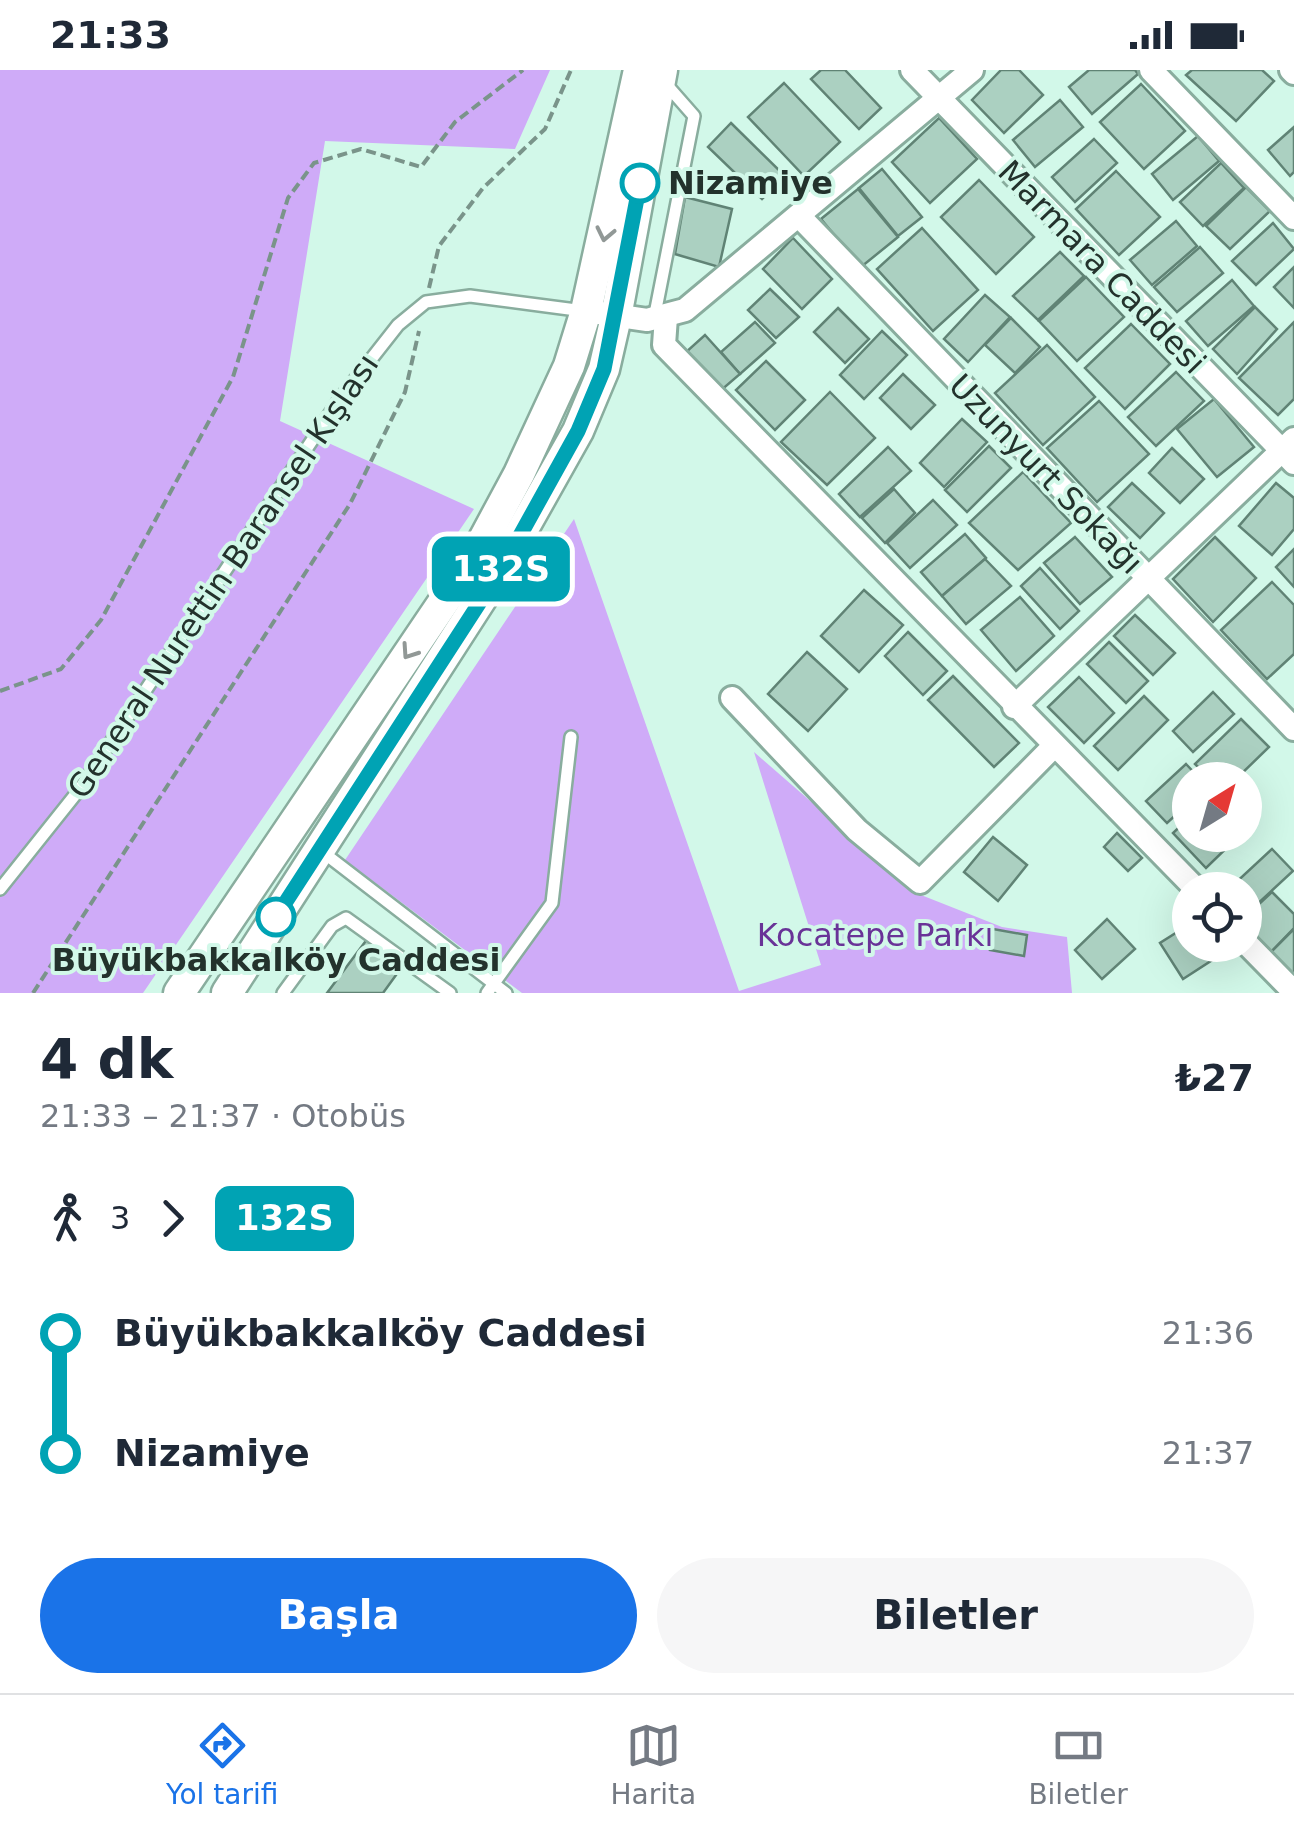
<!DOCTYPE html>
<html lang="tr">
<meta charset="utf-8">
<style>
:root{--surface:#fff;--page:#f6f6f7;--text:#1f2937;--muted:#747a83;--line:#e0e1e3;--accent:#1a73e8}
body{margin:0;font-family:"DejaVu Sans",sans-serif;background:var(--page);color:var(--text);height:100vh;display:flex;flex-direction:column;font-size:38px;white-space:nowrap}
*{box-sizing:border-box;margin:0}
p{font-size:32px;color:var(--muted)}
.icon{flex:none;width:55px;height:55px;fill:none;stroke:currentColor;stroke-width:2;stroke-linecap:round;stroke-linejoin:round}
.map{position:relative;height:923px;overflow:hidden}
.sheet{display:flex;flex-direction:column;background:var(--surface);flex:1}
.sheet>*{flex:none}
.badge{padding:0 20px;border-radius:15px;font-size:35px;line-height:65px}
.needle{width:65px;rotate:37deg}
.buttons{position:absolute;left:1172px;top:692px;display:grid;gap:20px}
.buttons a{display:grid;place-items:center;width:90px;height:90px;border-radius:50%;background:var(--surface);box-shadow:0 10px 40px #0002;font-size:50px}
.map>.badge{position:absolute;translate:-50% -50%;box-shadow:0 0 0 5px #fff}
.legs{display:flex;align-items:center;gap:15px;height:110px;padding:0 40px;font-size:32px}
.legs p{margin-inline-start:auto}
.overview{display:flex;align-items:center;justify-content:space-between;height:170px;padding:0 40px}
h1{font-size:55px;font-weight:600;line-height:75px}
.action{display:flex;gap:20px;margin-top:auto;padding:20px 40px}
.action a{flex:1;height:115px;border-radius:60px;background:var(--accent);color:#fff;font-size:40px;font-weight:600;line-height:115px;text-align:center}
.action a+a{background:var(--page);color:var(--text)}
ul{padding:0 40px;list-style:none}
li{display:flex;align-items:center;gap:35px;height:120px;font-size:38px}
li i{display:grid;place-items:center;width:15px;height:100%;margin:0 12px;background:currentColor}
li i::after{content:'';width:25px;height:25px;margin:-12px;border:8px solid;border-radius:50%;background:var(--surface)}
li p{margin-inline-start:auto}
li:first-child i{background:linear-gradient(#0000 50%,currentColor 0)}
li:last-child i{background:linear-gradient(currentColor 50%,#0000 0)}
.status{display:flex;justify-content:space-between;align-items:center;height:70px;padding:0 50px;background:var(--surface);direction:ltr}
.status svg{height:28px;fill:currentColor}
.tab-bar{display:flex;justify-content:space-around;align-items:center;height:140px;border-top:2px solid var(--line);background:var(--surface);font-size:28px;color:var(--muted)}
.tab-bar a{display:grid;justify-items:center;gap:5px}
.tab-bar .on{color:var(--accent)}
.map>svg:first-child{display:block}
.green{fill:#cfabf8}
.building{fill:#abd0c1;stroke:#608375;stroke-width:2.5}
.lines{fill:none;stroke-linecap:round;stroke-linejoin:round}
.lane-casing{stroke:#89ad9e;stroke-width:16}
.street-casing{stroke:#89ad9e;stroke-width:28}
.secondary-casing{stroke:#89ad9e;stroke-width:35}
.path{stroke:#7a948a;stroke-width:4;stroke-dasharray:10 5;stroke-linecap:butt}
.lane{stroke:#fff;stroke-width:11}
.street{stroke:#fff;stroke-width:22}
.secondary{stroke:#fff;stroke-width:30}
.oneway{stroke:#919896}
.line-1-casing{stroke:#fff;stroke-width:22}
.line-1{stroke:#00a3b4;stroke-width:15}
.stop-1-dot{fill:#fff;stroke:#00a3b4;stroke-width:5}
.labels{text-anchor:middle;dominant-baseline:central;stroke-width:8;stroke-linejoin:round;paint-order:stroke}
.stop-label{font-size:32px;font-weight:bold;fill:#23322c;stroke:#d2f8e9;text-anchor:start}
.street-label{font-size:32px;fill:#23322c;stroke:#d2f8e9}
.park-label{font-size:32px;fill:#693397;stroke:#d2f8e9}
</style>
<div class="status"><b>21:33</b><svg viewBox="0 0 49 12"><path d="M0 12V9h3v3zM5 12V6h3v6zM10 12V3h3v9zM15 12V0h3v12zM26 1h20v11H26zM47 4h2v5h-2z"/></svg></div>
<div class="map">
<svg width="1294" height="923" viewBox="0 0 1294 923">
<rect width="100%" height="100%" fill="#d2f8e9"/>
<g class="green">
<path d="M0 0H550L515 79 325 71 280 351 474 439 143 923H0Z"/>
<path d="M574 449 739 921 821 895 754 682 916 823 1002 857 1067 867 1072 923H522L345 790Z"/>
</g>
<g class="building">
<path d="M821 0H845L881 38 859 59 811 9Z"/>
<path d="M1001 0H1019L1043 25 1004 63 972 30Z"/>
<path d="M1089 0H1135L1138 4 1092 44 1069 17Z"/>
<path d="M1192 0H1262L1274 11 1236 51 1186 5Z"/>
<path d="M784 13 840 72 804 106 748 47Z"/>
<path d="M1141 14 1185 61 1144 99 1100 52Z"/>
<path d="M1060 30 1083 57 1035 97 1013 70Z"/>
<path d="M939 48 977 89 930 133 892 92Z"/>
<path d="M731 53 785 106 762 129 708 77Z"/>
<path d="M1294 57V102L1290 106 1268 80Z"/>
<path d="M1198 66 1219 91 1173 130 1152 104Z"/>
<path d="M1094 69 1117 93 1075 132 1052 107Z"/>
<path d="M1221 93 1244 118 1203 156 1180 132Z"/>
<path d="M882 99 922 147 898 166 859 118Z"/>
<path d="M1116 101 1160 147 1119 185 1076 139Z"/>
<path d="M979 110 1034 167 996 204 941 147Z"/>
<path d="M1246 117 1270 141 1230 179 1206 156Z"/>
<path d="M858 119 898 167 861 197 821 149Z"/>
<path d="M685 127 732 139 719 197 675 184Z"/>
<path d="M1176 151 1197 176 1152 215 1130 190Z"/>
<path d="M1273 153 1294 179 1256 215 1232 191Z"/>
<path d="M922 158 978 220 933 261 877 199Z"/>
<path d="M793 168 832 209 802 239 763 199Z"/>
<path d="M1200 177 1223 203 1177 242 1154 217Z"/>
<path d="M1060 182 1084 206 1038 250 1013 226Z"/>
<path d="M1294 197V238L1274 217Z"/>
<path d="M1086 207 1124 247 1077 291 1039 251Z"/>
<path d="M1232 210 1254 236 1208 276 1186 251Z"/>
<path d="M770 219 799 247 776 268 748 240Z"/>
<path d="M985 225 1010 247 968 292 944 269Z"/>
<path d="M1255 237 1277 259 1237 304 1213 279Z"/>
<path d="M838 238 869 269 845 293 814 262Z"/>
<path d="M1011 248 1040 277 1015 303 985 275Z"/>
<path d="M755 252 775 273 740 304 721 282Z"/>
<path d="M1294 252V329L1278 345 1239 308Z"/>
<path d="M1131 254 1170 294 1125 339 1085 298Z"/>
<path d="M882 261 907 285 864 329 840 305Z"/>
<path d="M705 265 740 304 719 322 685 283Z"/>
<path d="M1047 275 1095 327 1043 375 995 323Z"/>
<path d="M766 291 805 330 775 360 736 320Z"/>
<path d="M1176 302 1204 331 1156 376 1128 347Z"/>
<path d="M903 304 935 335 911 359 880 328Z"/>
<path d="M830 322 875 368 827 415 781 372Z"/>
<path d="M1214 329 1254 377 1217 407 1177 359Z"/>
<path d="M1099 331 1149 384 1097 432 1047 378Z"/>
<path d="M962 349 987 372 944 417 920 393Z"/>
<path d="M989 376 1011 398 967 442 945 420Z"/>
<path d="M888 377 911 401 860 447 839 424Z"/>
<path d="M1172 378 1204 409 1180 433 1149 403Z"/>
<path d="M1023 402 1071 453 1018 500 969 453Z"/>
<path d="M1132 413 1164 443 1140 468 1108 437Z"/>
<path d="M1276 413 1294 428V459L1272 485 1239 456Z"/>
<path d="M894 419 915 443 885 473 862 448Z"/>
<path d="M933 430 957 455 910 498 887 473Z"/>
<path d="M965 464 986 488 942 526 921 502Z"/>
<path d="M1075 467 1112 507 1080 534 1044 493Z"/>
<path d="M1215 467 1256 508 1213 552 1173 509Z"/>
<path d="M1294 479V517L1276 497Z"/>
<path d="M985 489 1011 516 966 554 942 526Z"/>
<path d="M1040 498 1079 541 1060 559 1021 516Z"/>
<path d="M1272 512 1294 535V584L1267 609 1221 560Z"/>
<path d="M864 520 903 555 859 602 821 566Z"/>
<path d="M1020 527 1054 566 1016 601 981 560Z"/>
<path d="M1135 545 1175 583 1153 605 1114 566Z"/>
<path d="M908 562 947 601 923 625 885 586Z"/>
<path d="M1109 572 1148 611 1126 633 1087 594Z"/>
<path d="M807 582 847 619 808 661 768 624Z"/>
<path d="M953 606 1019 673 994 697 928 630Z"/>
<path d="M1079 607 1114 643 1084 673 1048 637Z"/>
<path d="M1213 622 1234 644 1193 682 1173 661Z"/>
<path d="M1144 626 1168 650 1118 700 1094 676Z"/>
<path d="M1241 649 1269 677 1235 710H1211L1195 694Z"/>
<path d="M1186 694 1201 710H1190V732L1167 753 1146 731Z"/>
<path d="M1190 747V765H1240L1206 798 1173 763Z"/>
<path d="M1117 763 1142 788 1128 801 1104 777Z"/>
<path d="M993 767 1027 795 998 831 964 802Z"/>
<path d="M1272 779 1293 801 1252 839 1245 832V820L1231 817Z"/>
<path d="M1272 822 1294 844V858L1270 883 1245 858V847Z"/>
<path d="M1107 849 1135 879 1102 909 1075 880Z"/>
<path d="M1190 854V875H1214L1220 885 1183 909 1160 873Z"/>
<path d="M993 859 1027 865 1024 886 990 880Z"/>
<path d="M1294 859V906L1270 883Z"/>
<path d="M368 868 404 894 383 923H327Z"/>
</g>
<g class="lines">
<defs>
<g id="lane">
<path d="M654 249 694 46 665 13"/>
<path d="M320 780 506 923"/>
<path d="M0 819 79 720 339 330 398 255 426 232 470 226 584 241"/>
<path d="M283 923 332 856 346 848 450 923"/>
<path d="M487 923 552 833 571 667"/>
</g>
<g id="street">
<path d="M912 0 1294 393"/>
<path d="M1151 0 1294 148"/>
<path d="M1291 0 1294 3"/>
<path d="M800 147 1294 659"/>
<path d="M586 241 647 250 685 240 972 0"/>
<path d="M666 247 664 275 1197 820"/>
<path d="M732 628 857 760 920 812 1053 677"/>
<path d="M1014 637 1294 369"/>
<path d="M1245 872 1294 922"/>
</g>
<g id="secondary">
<path d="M179 923 476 484 519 404 569 296 586 241 639 0"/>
<path d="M227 923 501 498 578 361 604 299 616 247 662 0"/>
</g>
</defs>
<use href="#lane" class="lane-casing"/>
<use href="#street" class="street-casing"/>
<use href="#secondary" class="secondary-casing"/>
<g class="path">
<path d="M429 218 439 176 483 118 545 59 571 0"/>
<path d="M0 621 61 599 101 550 233 307 288 128 314 93 361 79 421 97 455 52 523 0"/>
<path d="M33 923 350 434 405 322 419 261"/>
</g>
<use href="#lane" class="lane"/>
<use href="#street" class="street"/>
<use href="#secondary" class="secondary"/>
</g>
<defs><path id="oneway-chevron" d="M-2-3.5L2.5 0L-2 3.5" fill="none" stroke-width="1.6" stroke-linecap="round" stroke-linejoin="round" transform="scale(2.5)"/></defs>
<g class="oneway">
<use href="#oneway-chevron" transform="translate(605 164) rotate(102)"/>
<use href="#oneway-chevron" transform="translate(409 582) rotate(124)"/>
</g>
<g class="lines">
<defs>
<path id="line-1" d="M276 847 502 498 578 361 604 299 640 113"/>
</defs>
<use href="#line-1" class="line-1-casing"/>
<use href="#line-1" class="line-1"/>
</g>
<g class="stop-1-dot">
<circle cx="640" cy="113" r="18"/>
<circle cx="276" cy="847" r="18"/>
</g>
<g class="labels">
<g class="stop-label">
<text x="668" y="113">Nizamiye</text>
<text x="276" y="890" text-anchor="middle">Büyükbakkalköy Caddesi</text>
</g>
<g class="street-label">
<text transform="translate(1102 197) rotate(46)">Marmara Caddesi</text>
<text transform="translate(1046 404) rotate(46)">Uzunyurt Sokağı</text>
<text transform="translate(223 506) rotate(-56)">General Nurettin Baransel Kışlası</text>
</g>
<g class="park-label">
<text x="875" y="865">Kocatepe Parkı</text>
</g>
</g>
</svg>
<div class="buttons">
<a><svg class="needle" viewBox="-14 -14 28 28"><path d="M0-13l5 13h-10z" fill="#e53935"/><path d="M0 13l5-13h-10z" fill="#747a83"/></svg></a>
<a><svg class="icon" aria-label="locate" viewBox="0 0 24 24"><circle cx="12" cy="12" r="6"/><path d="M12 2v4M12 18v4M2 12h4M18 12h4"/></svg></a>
</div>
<b class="badge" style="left:501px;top:499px;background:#00a3b4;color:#fff">132S</b>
</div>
<section class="sheet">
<div class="overview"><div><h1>4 dk</h1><p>21:33 – 21:37 · Otobüs</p></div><b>₺27</b></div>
<div class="legs"><svg class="icon" aria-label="walk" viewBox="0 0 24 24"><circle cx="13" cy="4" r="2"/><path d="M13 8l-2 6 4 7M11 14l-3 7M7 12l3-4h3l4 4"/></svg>3<svg class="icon" aria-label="forward" viewBox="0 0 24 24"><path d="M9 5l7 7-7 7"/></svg><b class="badge" style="background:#00a3b4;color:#fff">132S</b></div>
<ul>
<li><i style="color:#00a3b4"></i><b>Büyükbakkalköy Caddesi</b><p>21:36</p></li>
<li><i style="color:#00a3b4"></i><b>Nizamiye</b><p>21:37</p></li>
</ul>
<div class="action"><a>Başla</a><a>Biletler</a></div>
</section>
<nav class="tab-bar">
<a class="on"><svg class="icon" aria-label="directions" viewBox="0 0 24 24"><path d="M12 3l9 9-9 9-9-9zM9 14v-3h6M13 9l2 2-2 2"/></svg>Yol tarifi</a>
<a><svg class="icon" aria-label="map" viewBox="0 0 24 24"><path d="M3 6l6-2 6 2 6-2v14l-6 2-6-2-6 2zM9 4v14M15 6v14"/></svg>Harita</a>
<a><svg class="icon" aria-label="tickets" viewBox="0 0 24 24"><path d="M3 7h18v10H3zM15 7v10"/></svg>Biletler</a>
</nav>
